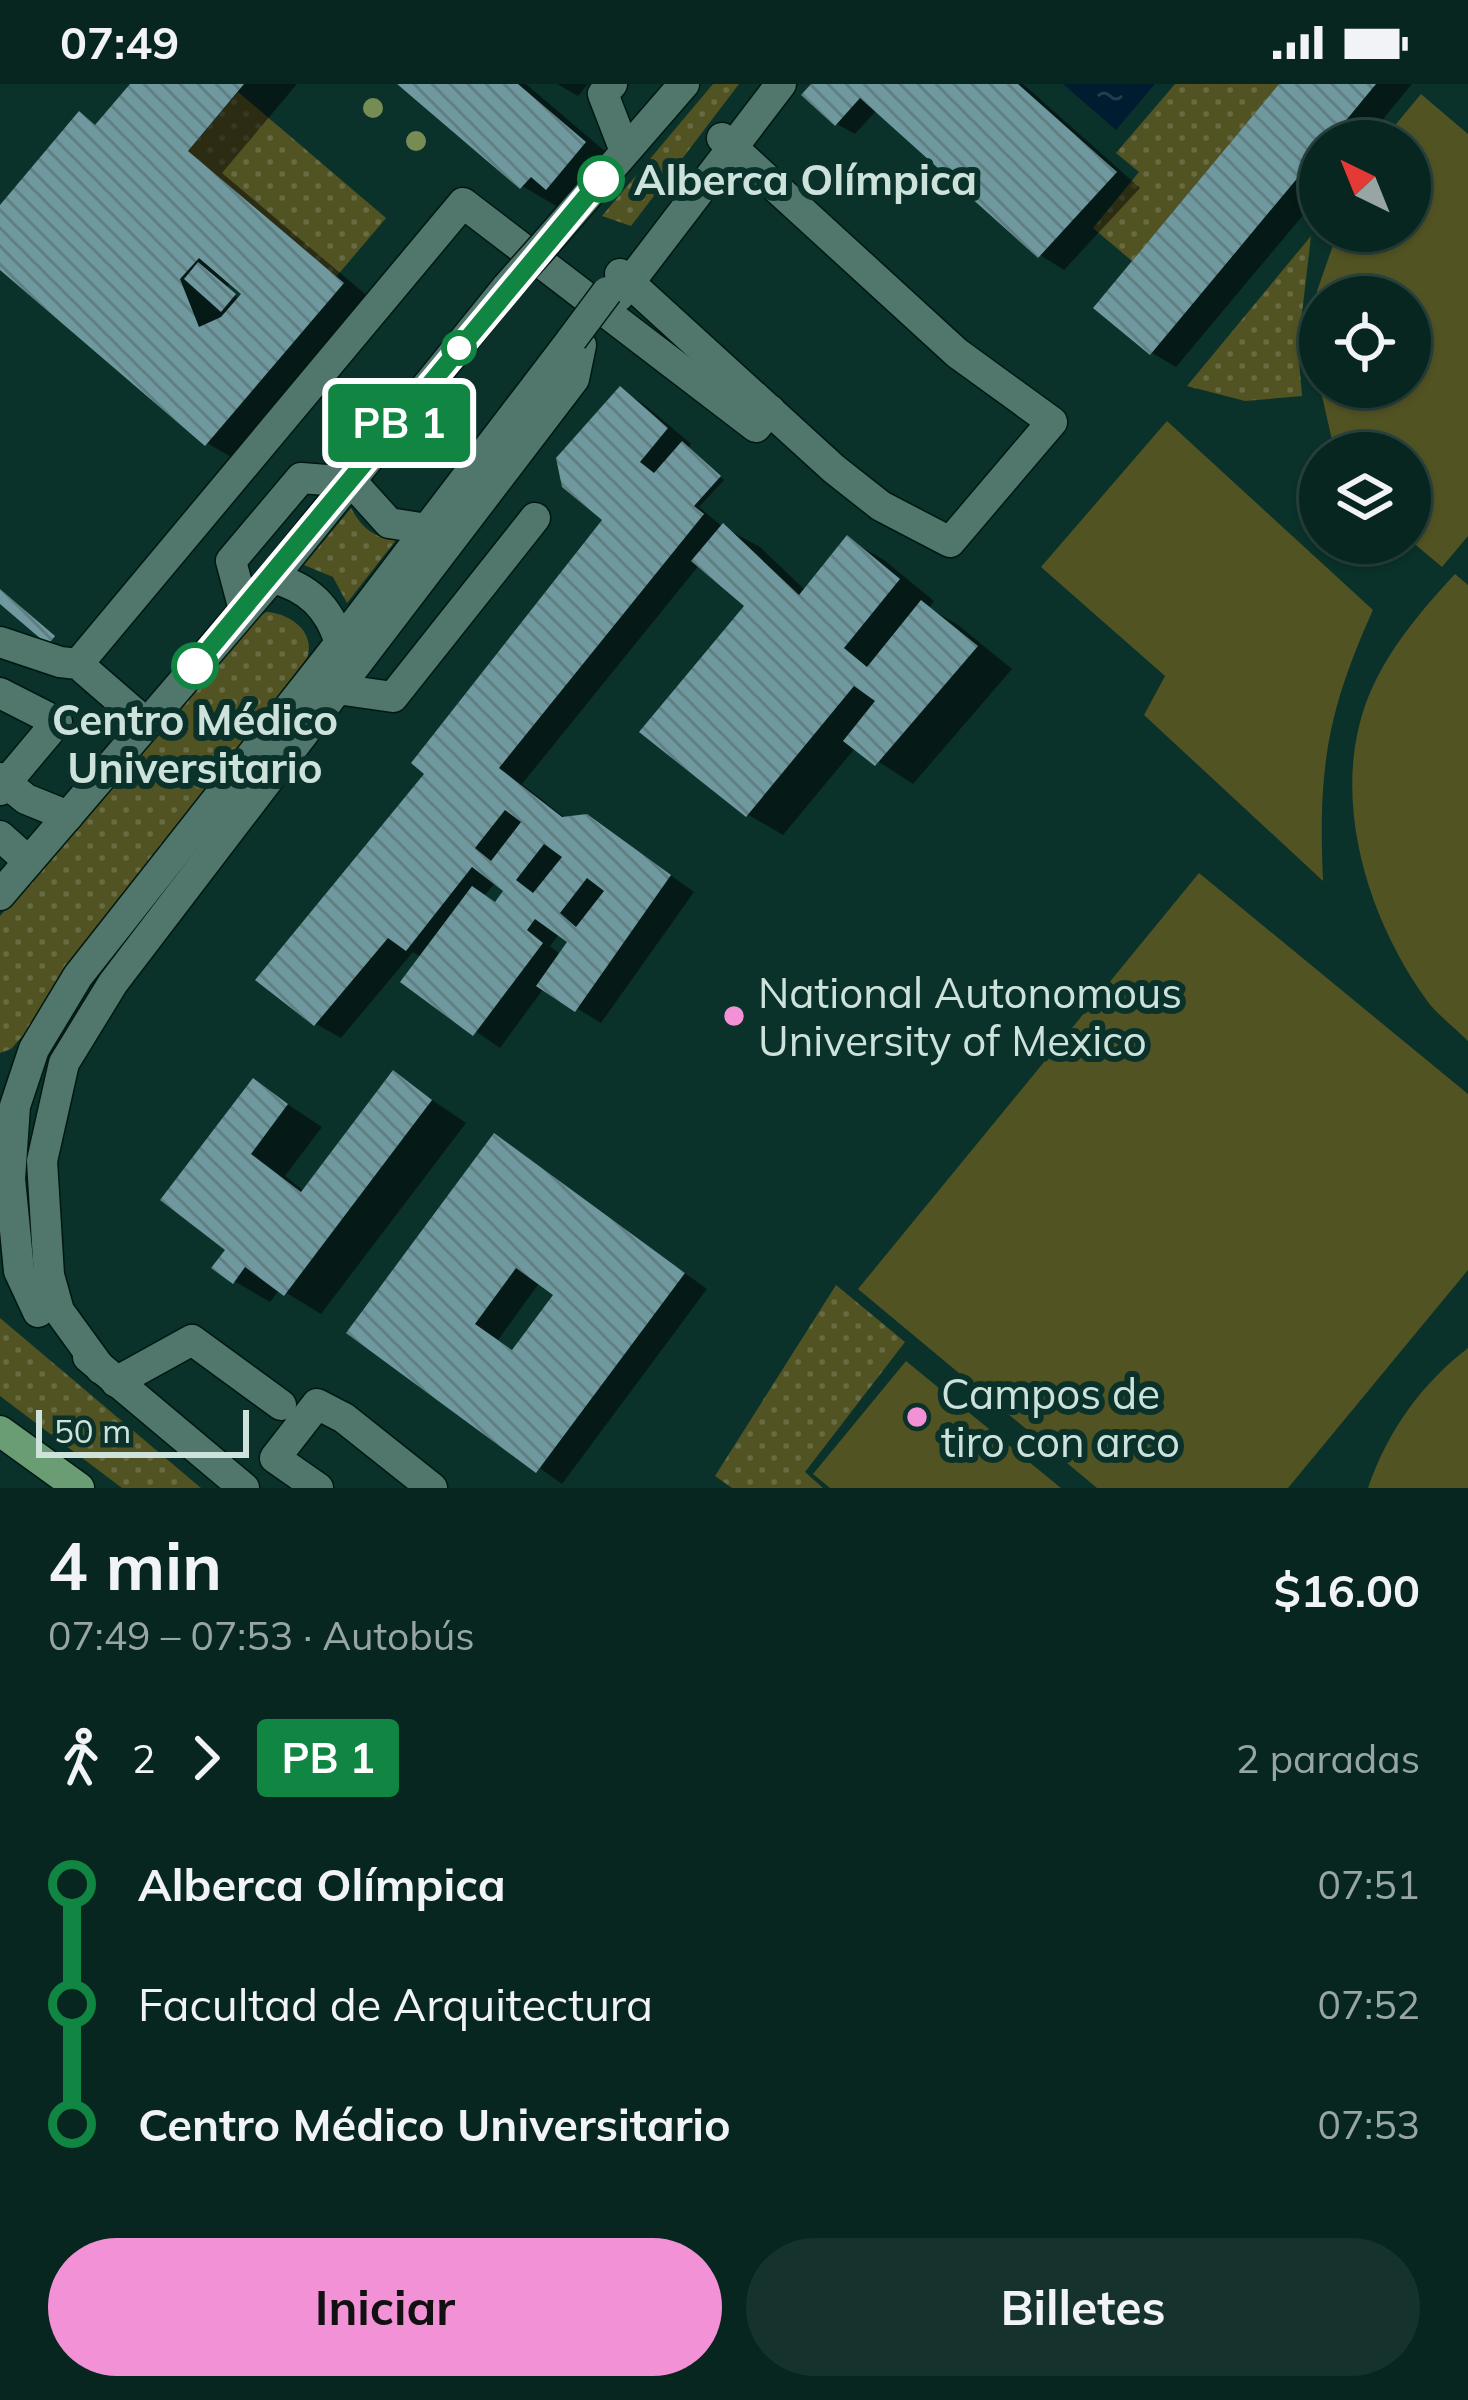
<!DOCTYPE html>
<html lang="es">
<meta charset="utf-8">
<style>
:root{--surface:#082620;--page:#16322d;--text:#f1f3f6;--muted:#98a5a5;--line:#29433e;--accent:#f391d6}
body{margin:0;font-family:Mulish,sans-serif;background:var(--page);color:var(--text);height:100vh;display:flex;flex-direction:column;font-size:45px;white-space:nowrap}
*{box-sizing:border-box;margin:0}
p{font-size:39px;color:var(--muted)}
.icon{flex:none;width:66px;height:66px;fill:none;stroke:currentColor;stroke-width:2;stroke-linecap:round;stroke-linejoin:round}
.map{position:relative;height:1404px;overflow:hidden}
.sheet{display:flex;flex-direction:column;background:var(--surface);flex:1}
.sheet>*{flex:none}
.badge{padding:0 24px;border-radius:9px;font-size:42px;line-height:78px}
.needle{width:78px;rotate:317deg}
.controls{position:absolute;left:1299px;top:36px;display:grid;gap:24px}
.controls a{display:grid;place-items:center;width:132px;height:132px;border-radius:50%;background:var(--surface);box-shadow:0 3px 9px #0004,0 0 0 3px var(--line);font-size:60px}
.scale{position:absolute;left:36px;bottom:30px;width:213px;box-sizing:border-box;padding-left:12px;border:6px solid #cee2dc;border-top:0;font-size:33px;line-height:42px;white-space:nowrap;color:#cee2dc;-webkit-text-stroke:9px #0a322a;paint-order:stroke}
.map>.badge{position:absolute;translate:-50% -50%;box-shadow:0 0 0 6px #fff}
.legs{display:flex;align-items:center;gap:18px;height:132px;padding:0 48px;font-size:39px}
.legs p{margin-inline-start:auto}
.head{display:flex;align-items:center;justify-content:space-between;height:204px;padding:0 48px}
h1{font-size:66px;font-weight:700;line-height:90px}
.cta{display:flex;gap:24px;margin-top:auto;padding:24px 48px}
.cta a{flex:1;height:138px;border-radius:72px;background:var(--accent);color:#111;font-size:48px;font-weight:700;line-height:138px;text-align:center}
.cta a+a{background:var(--page);color:var(--text)}
ul{padding:0 48px;list-style:none}
li{display:flex;align-items:center;gap:42px;height:120px;font-size:45px}
li i{display:grid;place-items:center;width:18px;height:100%;margin:0 15px;background:currentColor}
li i::after{content:'';width:30px;height:30px;margin:-15px;border:9px solid;border-radius:50%;background:var(--surface)}
li p{margin-inline-start:auto}
li:first-child i{background:linear-gradient(#0000 50%,currentColor 0)}
li:last-child i{background:linear-gradient(currentColor 50%,#0000 0)}
.status{display:flex;justify-content:space-between;align-items:center;height:84px;padding:0 60px;background:var(--surface);direction:ltr}
.status svg{height:33px;fill:currentColor}
.map>svg:first-child{display:block}
.green{fill:url(#green-dots)}
.pitch{fill:#515323}
.water{fill:url(#water-ripples)}
.shadow{fill:#0007;fill-rule:evenodd}
.building{fill:url(#building-back-hatch);fill-rule:evenodd}
.lines{fill:none;stroke-linecap:round;stroke-linejoin:round}
.minor-casing{stroke:#001812;stroke-width:33}
.major-casing{stroke:#001812;stroke-width:33}
.minor{stroke:#51776c;stroke-width:30}
.major{stroke:#6b9d74;stroke-width:30}
.minor-bridge-casing{stroke:#001812;stroke-width:33;stroke-linecap:butt}
.minor-bridge{stroke:#51776c;stroke-width:30}
.tree{fill:#778c54}
.line-1-casing{stroke:#fff;stroke-width:27}
.line-1{stroke:#118642;stroke-width:18}
.stop-1-dot{fill:#fff;stroke:#118642;stroke-width:6}
.poi-dot{fill:#f391d6;stroke:#0a322a;stroke-width:4.5}
.labels{text-anchor:middle;dominant-baseline:central;stroke-width:12;stroke-linejoin:round;paint-order:stroke}
.stop-label{font-size:42px;font-weight:bold;fill:#cee2dc;stroke:#0a322a;text-anchor:start}
.poi-label{font-size:42px;fill:#cee2dc;stroke:#0a322a;text-anchor:start}
</style>
<div class="status"><b>07:49</b><svg viewBox="0 0 49 12"><path d="M0 12V9h3v3zM5 12V6h3v6zM10 12V3h3v9zM15 12V0h3v12zM26 1h20v11H26zM47 4h2v5h-2z"/></svg></div>
<div class="map">
<svg width="1468" height="1404" viewBox="0 0 1468 1404">
<defs>
<pattern id="green-dots" width="8" height="8" patternUnits="userSpaceOnUse" patternTransform="scale(3)"><rect width="8" height="8" fill="#515323"/><path d="M2 2h.1M6 6h.1" fill="none" stroke="#696b42" stroke-width="1.8" stroke-linecap="round"/></pattern>
<pattern id="water-ripples" width="26" height="14" patternUnits="userSpaceOnUse" patternTransform="scale(3)"><rect width="26" height="14" fill="#001c30"/><path d="M2 4q2-2 4 0t4 0M15 11q2-2 4 0t4 0" fill="none" stroke="#243d4d"/></pattern>
<pattern id="building-back-hatch" width="6" height="6" patternUnits="userSpaceOnUse" patternTransform="scale(3)"><rect width="6" height="6" fill="#6f989f"/><path d="M-1 5l2 2M0 0l6 6M5-1l2 2" fill="none" stroke="#607f83"/></pattern>
</defs>
<rect width="100%" height="100%" fill="#0a322a"/>
<g class="green">
<path d="M713 0H739L631 142 602 132Z"/>
<path d="M1175 0H1279L1132 177 1093 144 1139 88 1116 69Z"/>
<path d="M238 8 386 134 336 193 188 67Z"/>
<path d="M1311 152 1298 264 1302 312 1245 317 1187 302Z"/>
<path d="M351 424C362 444 374 454 396 456L347 519 333 493 304 481Z"/>
<path d="M266 528C291 529 316 549 307 574L27 947 11 965 0 969V832L255 536Z"/>
<path d="M836 1201 905 1258 805 1388 823 1404H732L715 1392Z"/>
<path d="M0 1234 201 1404H122L0 1312Z"/>
</g>
<g class="pitch">
<path d="M1421 10 1468 50V452L1442 483 1410 456V369H1341L1332 356 1320 303H1410V213H1320V302L1317 289V207L1338 147H1410V57H1382Z"/>
<path d="M1167 337 1373 526C1327 628 1318 685 1323 797L1144 631 1165 592 1041 483Z"/>
<path d="M1455 490 1468 501V957C1455 944 1439 932 1428 918 1365 832 1326 703 1373 602 1394 558 1423 525 1455 490Z"/>
<path d="M1199 789 1468 1010V1186L1288 1404H1097L858 1205Z"/>
<path d="M1468 1264V1404H1368C1387 1348 1421 1300 1468 1264Z"/>
<path d="M906 1277 1061 1404H830L813 1390Z"/>
</g>
<path class="water" d="M1063 0H1155L1116 46Z"/>
<g class="shadow">
<path d="M134 0H297L222 89 378 221 243 380 207 359 0 182V125L97 44ZM231 198 245 210 240 216 226 204Z"/>
<path d="M401 0H526L621 81 558 123 522 102Z"/>
<path d="M557 0H588L578 12Z"/>
<path d="M815 0H1023L1140 104 1064 186 1040 171 877 26 855 50 837 40Z"/>
<path d="M1283 0H1412L1365 57H1320V111L1176 283 1152 269Z"/>
<path d="M621 306 645 321 691 360 688 364 724 396 699 423 723 443 760 463 806 507 848 455 884 476 934 517 929 524 958 541 1012 585 913 700 856 663 783 751 747 730 749 521 700 480 522 700 568 736 612 749 694 808 601 939 544 904 500 964 404 898 421 873 413 868 341 954 316 940 428 690 606 435ZM496 798 508 807 497 820 484 812ZM560 849 572 857 561 871 550 862Z"/>
<path d="M394 990 466 1039 321 1230 280 1205 270 1218 234 1197 229 1165 254 998 322 1043 285 1092 305 1108Z"/>
<path d="M495 1053 707 1205 562 1400 350 1248ZM540 1198 557 1210 515 1268 498 1256Z"/>
</g>
<g class="building">
<path d="M130 0H244L188 67 344 199 205 362 0 186V121L79 27 95 41ZM199 174 241 210 221 233 199 243 180 195Z"/>
<path d="M397 0H518L586 58 546 106 531 93 520 105Z"/>
<path d="M811 0H1018L1117 88 1038 174 860 14 835 42 801 11Z"/>
<path d="M1279 0H1376L1329 57H1320V67L1150 271 1093 224Z"/>
<path d="M198 178 236 210 221 228 184 195Z"/>
<path d="M620 302 668 344 640 378 654 389 682 357 721 392 694 422 704 430 499 684 562 733 587 730 671 791 575 928 536 902 567 858 535 835 527 846 543 859 473 952 400 898 472 802 495 818 503 807 472 783 406 867 388 854 314 942 255 896 424 690 411 679 602 436 562 403 556 374ZM505 726 521 738 491 777 475 764ZM544 760 562 773 533 809 516 796ZM587 794 604 807 576 843 560 829Z"/>
<path d="M723 439 799 511 847 451 900 495 844 564 867 583 921 516 978 562 875 682 843 657 875 617 854 602 746 733 639 648 744 522 691 477Z"/>
<path d="M0 505 55 552 48 561 0 520Z"/>
<path d="M393 986 432 1016 284 1212 245 1183 233 1200 211 1184 225 1166 160 1116 253 994 288 1020 251 1070 301 1108Z"/>
<path d="M494 1049 685 1189 536 1389 346 1249ZM516 1184 553 1211 512 1266 475 1240Z"/>
</g>
<g class="lines">
<defs>
<g id="minor">
<path d="M612 0 603 10 625 67"/>
<path d="M547 158 684 0"/>
<path d="M620 190 834 385 881 422 950 458 1052 338 957 269 722 54"/>
<path d="M619 212 781 0"/>
<path d="M272 494C308 503 329 523 340 559"/>
<path d="M244 526 231 477 301 394 352 398 389 439 427 445"/>
<path d="M0 558 60 578 78 580 146 639"/>
<path d="M78 580 463 119 756 343 770 326"/>
<path d="M323 603 393 613 535 434"/>
<path d="M0 609 57 638 0 706"/>
<path d="M0 694 26 715 68 732"/>
<path d="M0 752 28 777"/>
<path d="M0 811 272 494 507 203"/>
<path d="M38 1228 19 1187 10 1095 15 1022 34 965 78 892 340 559 572 255"/>
<path d="M88 1273 244 1404"/>
<path d="M101 1285 59 1227 49 1191 42 1077 64 979 113 899 574 295 581 261"/>
<path d="M116 1298 192 1256 281 1321"/>
<path d="M318 1404 275 1374 317 1320 344 1334 432 1404"/>
</g>
<path id="major" d="M0 1347 79 1404"/>
</defs>
<use href="#minor" class="minor-casing"/>
<use href="#major" class="major-casing"/>
<use href="#minor" class="minor"/>
<use href="#major" class="major"/>
<defs>
<g id="minor-bridge">
<path d="M507 203 547 158"/>
<path d="M572 255 607 208"/>
</g>
</defs>
<use href="#minor-bridge" class="minor-bridge-casing"/>
<use href="#minor-bridge" class="minor-bridge"/>
</g>
<g class="tree">
<circle cx="373" cy="24" r="10"/>
<circle cx="416" cy="57" r="10"/>
<circle cx="356" cy="326" r="10"/>
</g>
<g class="lines">
<defs>
<path id="line-1" d="M195 582 601 95"/>
</defs>
<use href="#line-1" class="line-1-casing"/>
<use href="#line-1" class="line-1"/>
</g>
<g class="stop-1-dot">
<circle cx="601" cy="95" r="21"/>
<circle cx="459" cy="264" r="15"/>
<circle cx="195" cy="582" r="21"/>
</g>
<g class="poi-dot">
<circle cx="734" cy="932" r="12"/>
<circle cx="917" cy="1333" r="12"/>
</g>
<g class="labels">
<g class="stop-label">
<text x="634" y="95">Alberca Olímpica</text>
<text x="195" y="635" text-anchor="middle">Centro Médico<tspan x="195" dy="48">Universitario</tspan></text>
</g>
<g class="poi-label">
<text x="758" y="908">National Autonomous<tspan x="758" dy="48">University of Mexico</tspan></text>
<text x="941" y="1309">Campos de<tspan x="941" dy="48">tiro con arco</tspan></text>
</g>
</g>
</svg>
<div class="controls">
<a><svg class="needle" viewBox="-14 -14 28 28"><path d="M0-13l5 13h-10z" fill="#e53935"/><path d="M0 13l5-13h-10z" fill="#98a5a5"/></svg></a>
<a><svg class="icon" aria-label="locate" viewBox="0 0 24 24"><circle cx="12" cy="12" r="6"/><path d="M12 2v4M12 18v4M2 12h4M18 12h4"/></svg></a>
<a><svg class="icon" aria-label="layers" viewBox="0 0 24 24"><path d="M12 4l9 5-9 5-9-5zM3 14l9 5 9-5"/></svg></a>
</div>
<div class="scale">50 m</div>
<b class="badge" style="left:399px;top:339px;background:#118642;color:#fff">PB 1</b>
</div>
<section class="sheet">
<div class="head"><div><h1>4 min</h1><p>07:49 – 07:53 · Autobús</p></div><b>$16.00</b></div>
<div class="legs"><svg class="icon" aria-label="walk" viewBox="0 0 24 24"><circle cx="13" cy="4" r="2"/><path d="M13 8l-2 6 4 7M11 14l-3 7M7 12l3-4h3l4 4"/></svg>2<svg class="icon" aria-label="forward" viewBox="0 0 24 24"><path d="M9 5l7 7-7 7"/></svg><b class="badge" style="background:#118642;color:#fff">PB 1</b><p>2 paradas</p></div>
<ul>
<li><i style="color:#118642"></i><b>Alberca Olímpica</b><p>07:51</p></li>
<li><i style="color:#118642"></i><span>Facultad de Arquitectura</span><p>07:52</p></li>
<li><i style="color:#118642"></i><b>Centro Médico Universitario</b><p>07:53</p></li>
</ul>
<div class="cta"><a>Iniciar</a><a>Billetes</a></div>
</section>
